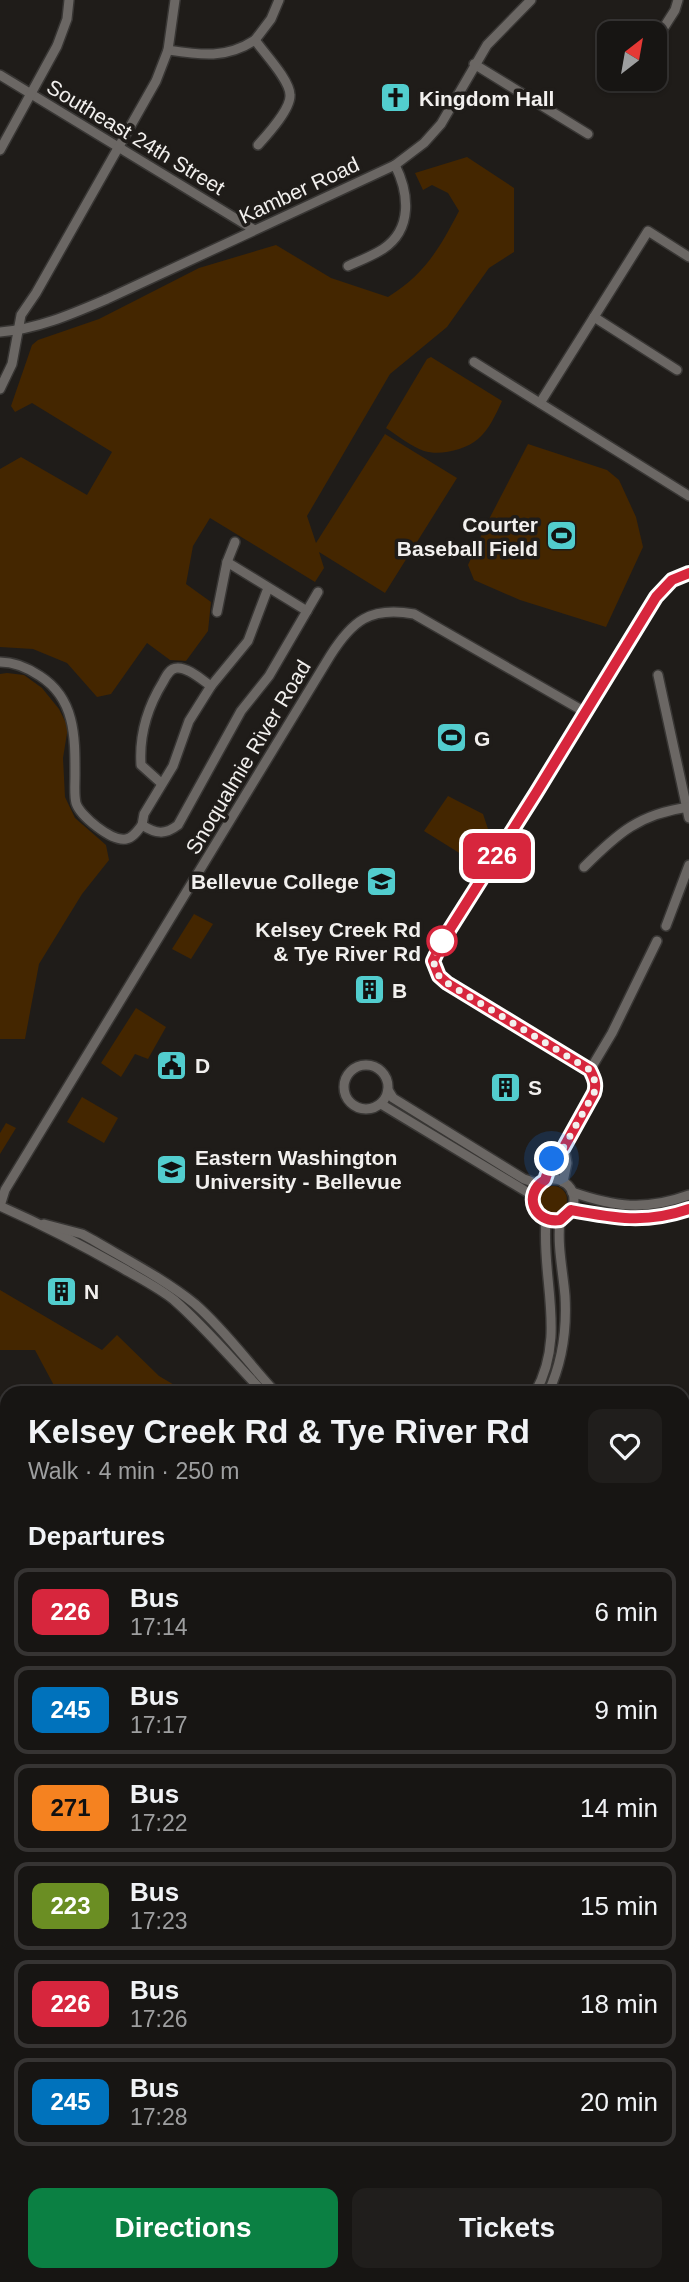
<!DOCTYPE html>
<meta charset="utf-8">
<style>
:root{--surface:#171513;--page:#201e1c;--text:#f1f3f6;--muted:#9e9fa0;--line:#363433;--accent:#0b8043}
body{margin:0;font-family:Arial,sans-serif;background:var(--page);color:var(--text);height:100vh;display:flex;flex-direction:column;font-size:26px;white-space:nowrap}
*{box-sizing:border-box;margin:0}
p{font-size:23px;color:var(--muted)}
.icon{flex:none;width:38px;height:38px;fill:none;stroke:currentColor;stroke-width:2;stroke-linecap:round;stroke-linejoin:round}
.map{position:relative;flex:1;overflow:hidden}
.drawer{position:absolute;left:0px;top:1386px;width:690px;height:896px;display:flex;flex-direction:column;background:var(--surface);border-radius:21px 21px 0 0;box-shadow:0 2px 5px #0004,0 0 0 2px var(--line)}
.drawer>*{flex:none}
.badge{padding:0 14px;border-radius:10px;font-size:24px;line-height:46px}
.needle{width:46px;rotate:31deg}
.controls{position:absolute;left:597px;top:21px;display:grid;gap:14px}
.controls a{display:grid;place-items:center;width:70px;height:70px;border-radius:14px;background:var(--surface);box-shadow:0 2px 5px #0004,0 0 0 2px var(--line);font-size:35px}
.you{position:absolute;width:35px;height:35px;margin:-18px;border:5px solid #fff;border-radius:50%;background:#1a73e8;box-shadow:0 0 0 10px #1a73e833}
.map>.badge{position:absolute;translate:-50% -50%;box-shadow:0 0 0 4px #fff}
h2{padding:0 28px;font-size:26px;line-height:63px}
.round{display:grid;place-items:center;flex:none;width:74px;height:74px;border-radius:14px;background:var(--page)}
.head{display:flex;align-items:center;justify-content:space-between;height:119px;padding:0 28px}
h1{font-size:33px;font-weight:800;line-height:52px}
.primary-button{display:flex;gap:14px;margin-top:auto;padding:14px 28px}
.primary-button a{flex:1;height:80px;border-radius:14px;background:var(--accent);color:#fff;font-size:28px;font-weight:800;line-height:80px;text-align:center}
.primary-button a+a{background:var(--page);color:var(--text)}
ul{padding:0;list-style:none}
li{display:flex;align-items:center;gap:21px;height:88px;margin:0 14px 10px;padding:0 14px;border:4px solid var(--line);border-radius:14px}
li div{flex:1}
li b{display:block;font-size:26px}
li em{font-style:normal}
li .badge{min-width:77px;font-weight:700;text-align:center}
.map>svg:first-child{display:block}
.green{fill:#442600}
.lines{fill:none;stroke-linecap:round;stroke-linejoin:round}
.minor-casing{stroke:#383634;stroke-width:12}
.major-casing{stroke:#383634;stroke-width:14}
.highway-casing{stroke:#383634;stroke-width:16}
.minor{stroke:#6b6764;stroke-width:9}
.major{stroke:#ae814e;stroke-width:10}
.highway{stroke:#da923f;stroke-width:12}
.line-casing{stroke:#fff;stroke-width:16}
.line{stroke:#d7263d;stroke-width:10}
.walk{stroke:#f2f0ee;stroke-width:7;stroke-dasharray:0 12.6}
.stop-dot{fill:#fff;stroke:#d7263d;stroke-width:3.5}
.labels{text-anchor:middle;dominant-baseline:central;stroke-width:7;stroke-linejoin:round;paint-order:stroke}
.poi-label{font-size:21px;font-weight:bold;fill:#f2f0ee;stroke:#1f1c19;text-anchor:start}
.street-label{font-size:21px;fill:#f2f0ee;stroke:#1f1c19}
.stop-label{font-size:21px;font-weight:bold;fill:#f2f0ee;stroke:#1f1c19;text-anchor:end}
</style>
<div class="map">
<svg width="689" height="2282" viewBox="0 0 689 2282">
<rect width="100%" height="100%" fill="#1f1c19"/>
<g class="green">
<path d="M467 157 514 188V252L489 268 447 327 390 374 307 516 316 543 385 434 457 478 385 593 319 552 324 568 315 582 210 518 193 546 186 584 211 602 208 631 186 661 170 660 147 643 111 694 97 697 67 663 33 649 0 647V469L21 457 87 495 112 452 32 403 15 412 11 406 32 345 38 340 99 319 199 268 276 245 331 278 388 297C425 274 439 249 459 211L448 193 432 185 423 190 415 173Z"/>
<path d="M431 357 502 401C496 414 489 430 478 439 465 450 440 456 424 451 411 446 398 436 386 428L427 359Z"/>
<path d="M528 444 607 470 619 480 636 517 643 547 606 627 520 600 474 580 468 565 486 525Z"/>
<path d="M7 673 24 675 42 688 59 709 68 727 63 758 65 797 75 818 106 845 109 860 82 894 39 964 25 1039H0V674Z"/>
<path d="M448 796 483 814 492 841 469 859 424 831Z"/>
<path d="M194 914 213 924 191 959 172 949Z"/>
<path d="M136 1008 166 1027 148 1059 135 1054 121 1077 101 1063Z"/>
<path d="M82 1097 118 1118 104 1143 67 1122Z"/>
<path d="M6 1123 16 1128 0 1154V1133Z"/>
<circle cx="553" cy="1200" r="14"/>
<path d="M0 1290 102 1350 117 1335 159 1376 188 1393H58L35 1350H0Z"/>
</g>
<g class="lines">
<defs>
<g id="minor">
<path d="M255 40 271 19 279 0"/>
<path d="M654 43 675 10 678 0"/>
<path d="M168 50C201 55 226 59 255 40 264 53 290 80 290 95 291 109 267 135 258 145"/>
<path d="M474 64 588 134"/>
<path d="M0 75 253 229"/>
<path d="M630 83 633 79"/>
<path d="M0 150 57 46 67 19 69 0"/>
<path d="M348 266C359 261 372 256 383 249 413 229 409 193 395 165"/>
<path d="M594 317 677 370"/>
<path d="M0 332C38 329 72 314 107 299L395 165 424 143 441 124 487 45 531 0"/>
<path d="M474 362 689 496"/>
<path d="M0 389 12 364 21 315 36 293 156 81 168 50 175 0"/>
<path d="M540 403 648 231 689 257"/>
<path d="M227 562 307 611"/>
<path d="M268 588 248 641 211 686 189 721 173 766 144 814 142 825C156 834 165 835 178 825L241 711 269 676 318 592"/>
<path d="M217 612 227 562 235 542"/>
<path d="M0 662C14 662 28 668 40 676 76 699 75 738 75 776 75 785 74 795 76 803 80 816 112 842 126 839 133 838 138 830 142 825"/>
<path d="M658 675 689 818"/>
<path d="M161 783 141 765C139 735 147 708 163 682 166 676 170 668 177 668 188 667 202 680 211 686"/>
<path d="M584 867C618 833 639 814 689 807"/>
<path d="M666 926 689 865"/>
<circle cx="366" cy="1087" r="22"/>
<path d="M590 1070 612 1033 657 941"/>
<path d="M388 1090 393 1098 524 1179 539 1184"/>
<path d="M381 1104 532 1195"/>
<circle cx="553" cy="1200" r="21"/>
<path d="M545 1180 552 1159 564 1147 594 1093C597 1084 594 1078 590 1070L447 983 435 968 434 955 656 597 672 581 689 573"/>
<path d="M563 1182 567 1163 564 1147"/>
<path d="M572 1192C615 1207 645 1211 689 1195"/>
<path d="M0 1206 5 1190 330 656C352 621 370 606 414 614L585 712"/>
<path d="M0 1206C43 1225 84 1246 124 1269 141 1279 159 1288 174 1300 207 1329 234 1362 264 1393"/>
<path d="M571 1210C612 1217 648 1223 689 1209"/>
<path d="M44 1224 82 1234 93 1240C127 1260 164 1279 195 1304 225 1330 249 1364 276 1393"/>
<path d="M535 1393C567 1336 541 1280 546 1220"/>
<path d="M548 1393C562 1363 567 1330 565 1296 563 1271 557 1246 560 1220"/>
<path d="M0 1472 7 1461"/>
<path d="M0 1988 7 1993"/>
<path d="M0 2057 7 2046"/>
<path d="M20 2275 57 2282"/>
<path d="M0 2282 7 2271"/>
<path d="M110 2282 210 2275 234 2282"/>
<path d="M243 2282 245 2275"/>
</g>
<g id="major">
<path d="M682 1563 689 1552"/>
<path d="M682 1588 689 1575"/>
<path d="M0 1625 7 1630"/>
<path d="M0 1832 7 1838"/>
<path d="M682 1885 689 1888"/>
<path d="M682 1906 685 1978 682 2063"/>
<path d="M370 2275V2282"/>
<path d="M549 2282 551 2275"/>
<path d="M564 2282 569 2275"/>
</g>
<g id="highway">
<path d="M682 1520 689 1510"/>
<path d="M0 1651 7 1656"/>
<path d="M682 1651 689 1634"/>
<path d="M0 1681 7 1686"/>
<path d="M0 1709 7 1714"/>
<path d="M0 1745 7 1750"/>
<path d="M0 1760 7 1765"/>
<path d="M0 1791 7 1796"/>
<path d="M682 2107 689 2096"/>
<path d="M682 2126 689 2131"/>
<path d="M682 2164 689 2169"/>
<path d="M682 2219 689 2223"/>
<path d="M682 2266 689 2274"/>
<path d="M400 2275 403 2282"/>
<path d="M434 2275 448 2282"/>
<path d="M500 2282 515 2275"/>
<path d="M573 2282 576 2275"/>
</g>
</defs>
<use href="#minor" class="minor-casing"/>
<use href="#major" class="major-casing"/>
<use href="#highway" class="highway-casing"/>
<use href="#minor" class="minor"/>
<use href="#major" class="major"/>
<use href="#highway" class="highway"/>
</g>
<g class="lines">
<defs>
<path id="line" d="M689 573 672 580 656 597 536 793 443 940 433 961 439 976 447 983 590 1070C594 1078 597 1084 594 1093L564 1147 552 1159 545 1180C522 1194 534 1224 560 1220L571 1210C614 1218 646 1224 689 1209"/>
</defs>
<use href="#line" class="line-casing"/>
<use href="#line" class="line"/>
<path class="walk" d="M442 941 433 961 439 976 447 983 590 1070C594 1078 597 1084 594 1093L564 1147 552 1159"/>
</g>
<defs>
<symbol id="church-square" viewBox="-11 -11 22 22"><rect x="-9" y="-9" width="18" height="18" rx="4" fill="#52cdce" stroke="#1f1c19"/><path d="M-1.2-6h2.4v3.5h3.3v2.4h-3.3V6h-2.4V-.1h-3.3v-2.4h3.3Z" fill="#111"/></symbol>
<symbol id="stadium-square" viewBox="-11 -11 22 22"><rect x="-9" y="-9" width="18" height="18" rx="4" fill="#52cdce" stroke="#1f1c19"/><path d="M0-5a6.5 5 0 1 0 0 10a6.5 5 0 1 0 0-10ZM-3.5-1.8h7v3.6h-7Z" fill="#111"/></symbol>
<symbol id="university-square" viewBox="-11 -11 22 22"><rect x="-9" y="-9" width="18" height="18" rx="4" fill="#52cdce" stroke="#1f1c19"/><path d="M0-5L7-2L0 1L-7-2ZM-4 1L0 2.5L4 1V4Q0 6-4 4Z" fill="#111"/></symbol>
<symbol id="building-square" viewBox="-11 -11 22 22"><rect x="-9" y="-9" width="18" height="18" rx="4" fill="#52cdce" stroke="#1f1c19"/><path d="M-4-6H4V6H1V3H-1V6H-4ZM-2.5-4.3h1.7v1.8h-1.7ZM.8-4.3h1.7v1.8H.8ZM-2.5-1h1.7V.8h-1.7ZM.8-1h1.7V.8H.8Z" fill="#111"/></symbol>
<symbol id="civic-square" viewBox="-11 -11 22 22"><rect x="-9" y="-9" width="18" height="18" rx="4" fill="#52cdce" stroke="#1f1c19"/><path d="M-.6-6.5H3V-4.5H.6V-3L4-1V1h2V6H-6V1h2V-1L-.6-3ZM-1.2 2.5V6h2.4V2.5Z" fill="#111"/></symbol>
</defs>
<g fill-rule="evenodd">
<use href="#church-square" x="378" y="80" width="35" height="35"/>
<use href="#stadium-square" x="544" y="518" width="35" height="35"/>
<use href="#stadium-square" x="434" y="720" width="35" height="35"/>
<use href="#university-square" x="364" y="864" width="35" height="35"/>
<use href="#building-square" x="352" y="972" width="35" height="35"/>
<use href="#civic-square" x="154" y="1048" width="35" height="35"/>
<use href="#building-square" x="488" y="1070" width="35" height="35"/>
<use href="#university-square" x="154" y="1152" width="35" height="35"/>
<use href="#building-square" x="44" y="1274" width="35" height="35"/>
</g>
<circle class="stop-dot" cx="442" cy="941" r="14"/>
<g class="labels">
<g class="poi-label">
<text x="419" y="98">Kingdom Hall</text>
<text x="538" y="524" text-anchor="end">Courter<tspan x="538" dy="24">Baseball Field</tspan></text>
<text x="474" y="738">G</text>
<text x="359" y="881" text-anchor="end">Bellevue College</text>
<text x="392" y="990">B</text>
<text x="195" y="1065">D</text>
<text x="528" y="1087">S</text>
<text x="195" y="1157">Eastern Washington<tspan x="195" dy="24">University - Bellevue</tspan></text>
<text x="84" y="1291">N</text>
</g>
<g class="street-label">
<text transform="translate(136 137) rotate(31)">Southeast 24th Street</text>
<text transform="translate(299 190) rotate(-25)">Kamber Road</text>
<text transform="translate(248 757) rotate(-59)">Snoqualmie River Road</text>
</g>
<g class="stop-label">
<text x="421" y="929">Kelsey Creek Rd<tspan x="421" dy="24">&amp; Tye River Rd</tspan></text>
</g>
</g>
</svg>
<div class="controls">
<a><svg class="needle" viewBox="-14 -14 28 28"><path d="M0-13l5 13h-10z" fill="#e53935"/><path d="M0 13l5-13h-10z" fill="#9e9fa0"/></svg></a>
</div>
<div class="you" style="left:552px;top:1159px"></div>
<b class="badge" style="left:497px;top:856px;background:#d7263d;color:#fff">226</b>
<section class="drawer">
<div class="head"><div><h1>Kelsey Creek Rd &amp; Tye River Rd</h1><p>Walk · 4 min · 250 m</p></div><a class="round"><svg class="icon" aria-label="heart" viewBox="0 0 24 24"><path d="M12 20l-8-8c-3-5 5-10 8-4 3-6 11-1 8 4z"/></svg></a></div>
<h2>Departures</h2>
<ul>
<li><span class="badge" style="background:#d7263d;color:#fff">226</span><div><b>Bus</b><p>17:14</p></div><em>6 min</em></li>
<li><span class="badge" style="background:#0072bc;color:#fff">245</span><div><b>Bus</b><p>17:17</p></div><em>9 min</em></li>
<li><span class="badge" style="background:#f58220;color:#111">271</span><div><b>Bus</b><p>17:22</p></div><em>14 min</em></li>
<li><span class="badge" style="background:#6b8e23;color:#fff">223</span><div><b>Bus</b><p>17:23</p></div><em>15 min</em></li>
<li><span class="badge" style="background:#d7263d;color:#fff">226</span><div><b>Bus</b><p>17:26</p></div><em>18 min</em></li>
<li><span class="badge" style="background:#0072bc;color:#fff">245</span><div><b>Bus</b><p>17:28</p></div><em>20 min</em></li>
</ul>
<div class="primary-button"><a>Directions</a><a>Tickets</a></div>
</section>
</div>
